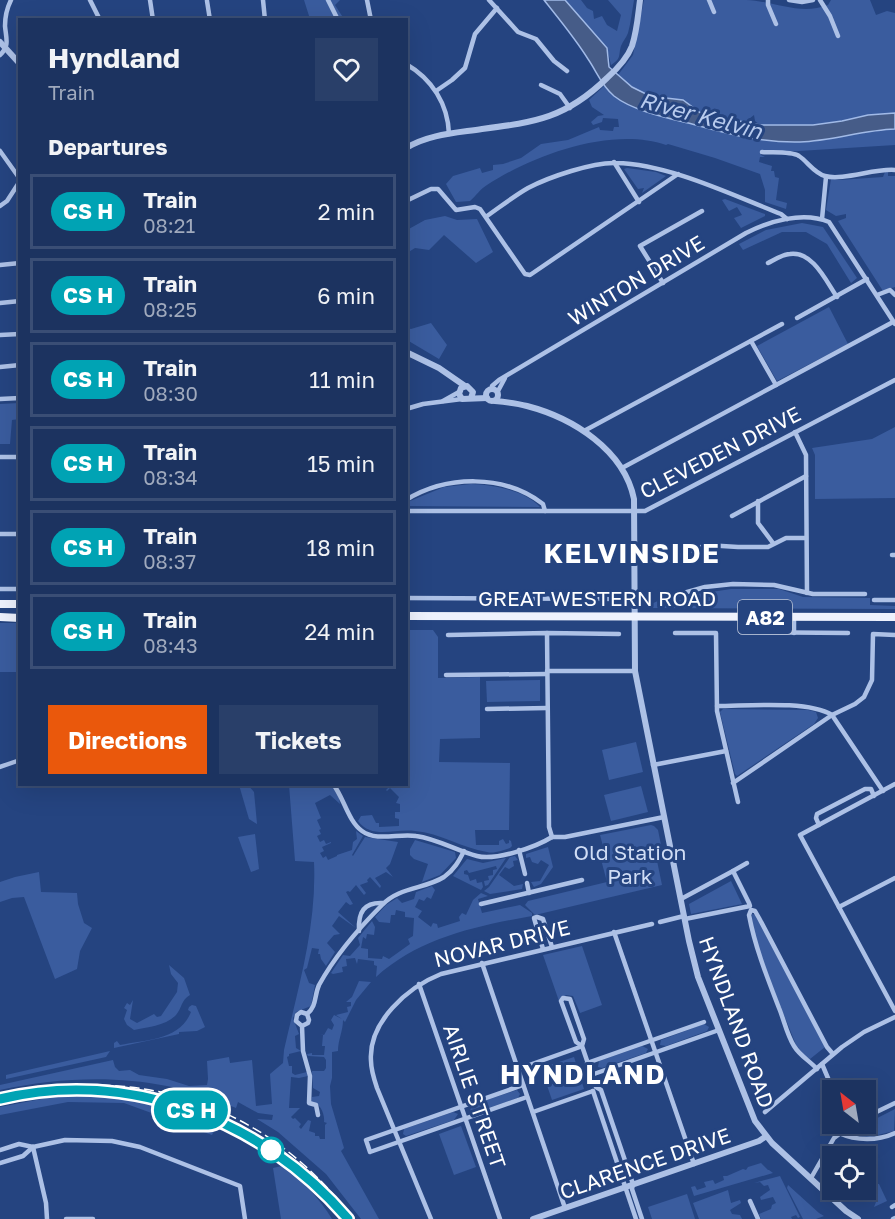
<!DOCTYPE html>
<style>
:root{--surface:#1c3360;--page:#293f69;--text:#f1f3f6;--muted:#a0aabd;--line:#3a4e75;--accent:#ea580c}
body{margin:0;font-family:"Golos Text",sans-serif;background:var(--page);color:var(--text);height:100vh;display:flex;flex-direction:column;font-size:22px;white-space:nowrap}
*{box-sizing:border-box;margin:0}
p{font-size:20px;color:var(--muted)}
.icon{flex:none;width:33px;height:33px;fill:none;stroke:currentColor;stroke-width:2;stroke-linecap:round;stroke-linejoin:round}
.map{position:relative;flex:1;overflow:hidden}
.drawer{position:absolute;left:18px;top:18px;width:390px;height:768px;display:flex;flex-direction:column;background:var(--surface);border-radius:0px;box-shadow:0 6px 24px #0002,0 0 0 2px var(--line)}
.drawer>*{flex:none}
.badge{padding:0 12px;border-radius:20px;font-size:21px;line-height:39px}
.needle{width:39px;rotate:329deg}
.buttons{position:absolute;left:822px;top:1080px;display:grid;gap:12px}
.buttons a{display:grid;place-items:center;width:54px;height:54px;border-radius:0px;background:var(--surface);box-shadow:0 6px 24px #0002,0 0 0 2px var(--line);font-size:30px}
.map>.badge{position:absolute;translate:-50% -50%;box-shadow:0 0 0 3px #fff}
h2{padding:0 30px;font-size:22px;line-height:54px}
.round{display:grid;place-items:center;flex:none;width:63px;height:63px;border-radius:0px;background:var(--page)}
.overview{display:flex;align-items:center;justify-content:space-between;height:102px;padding:0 30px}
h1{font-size:28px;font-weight:700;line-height:45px}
.cta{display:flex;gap:12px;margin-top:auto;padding:12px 30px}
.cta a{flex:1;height:69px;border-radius:0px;background:var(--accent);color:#fff;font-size:24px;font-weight:700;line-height:69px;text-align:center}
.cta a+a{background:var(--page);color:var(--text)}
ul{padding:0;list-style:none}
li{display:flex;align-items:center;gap:18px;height:75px;margin:0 12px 9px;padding:0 18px;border:3px solid var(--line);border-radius:0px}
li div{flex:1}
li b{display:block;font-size:22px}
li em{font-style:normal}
li .badge{min-width:66px;font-weight:700;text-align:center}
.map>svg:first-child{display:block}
.green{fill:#3a5c9e}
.water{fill:#465c88;stroke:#a1bae7;stroke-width:1.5}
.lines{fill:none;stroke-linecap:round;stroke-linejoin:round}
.minor{stroke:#adc1e6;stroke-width:4.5}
.tertiary{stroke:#adc1e6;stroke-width:6}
.primary{stroke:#eef2fd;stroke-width:8}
.rail{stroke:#fff;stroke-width:1.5;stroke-dasharray:10 4.5;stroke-linecap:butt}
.line-casing{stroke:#fff;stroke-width:14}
.line{stroke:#00a3b4;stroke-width:9}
.stop-dot{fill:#fff;stroke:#00a3b4;stroke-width:3}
.labels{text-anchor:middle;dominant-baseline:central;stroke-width:6;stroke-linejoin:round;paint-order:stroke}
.shield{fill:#254480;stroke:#bec7d9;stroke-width:1.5}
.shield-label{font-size:20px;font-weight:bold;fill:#fff}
.street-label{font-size:21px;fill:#fff;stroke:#254480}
.park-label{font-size:21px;fill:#d0ddf5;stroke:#254480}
.water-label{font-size:22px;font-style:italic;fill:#b8cbee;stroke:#254480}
.district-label{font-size:27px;font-weight:bold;letter-spacing:1.5px;fill:#fff;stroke:#254480}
</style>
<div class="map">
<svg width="895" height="1219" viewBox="0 0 895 1219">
<rect width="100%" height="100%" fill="#254480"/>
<g class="green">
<path d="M304 0H340L335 5 344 19H310Z"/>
<path d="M565 0H581L587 8 593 11 594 19 602 16 607 25 617 31 621 15 608 0H634C632 11 631 22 628 33 626 38 623 41 621 46 618 56 622 58 611 65L607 48Z"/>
<path d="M644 0C678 0 712 0 746 0 774 1 800 16 828 5L831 0H870L876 15 887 11 895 13V113C868 115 843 122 816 125 798 126 778 124 760 125L755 121 754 115 745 122 702 114 683 100 657 97 646 94 632 87 618 75 633 55Z"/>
<path d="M604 86C625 110 662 116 691 124 727 133 762 143 799 142 832 141 863 130 895 129V145L783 152 761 151V155L765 157H760L759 162 772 166 771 171H774L775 177 779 178 776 200 787 203 786 209 765 202V190L760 174 715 158 668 144 666 145C612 126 533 155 487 185 480 189 476 196 470 201L456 202 446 184 453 176 480 168 482 173 493 170V165L503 164 521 158 541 144 568 140 599 127 600 130 613 131 614 127H619L618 119 603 118 602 122 593 125 591 122 598 116 604 115 592 107 589 100Z"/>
<path d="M627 168 656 172 666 176 642 193 644 188 638 189 624 169Z"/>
<path d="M885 172H888V176H895V287L883 291 838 221 846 218V214L836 216 826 210 831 179 839 180 883 177Z"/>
<path d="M725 199 765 214V216L741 228 734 218 742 215 737 207 729 211 722 200Z"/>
<path d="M445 216 457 220 477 219 493 252 476 263 444 235 429 250 415 248 407 253V230L425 220Z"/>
<path d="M802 223 823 227 857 278 851 283 827 244 806 232H782L743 250 739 244 766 230Z"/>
<path d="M829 307 848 344 777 381 757 346Z"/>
<path d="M431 323 447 345 439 359 407 340V328L411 329Z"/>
<path d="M19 403V419L12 420 10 444H0V404Z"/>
<path d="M895 427V498L815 499V455L812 448 872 439Z"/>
<path d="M471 484C493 485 525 490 540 507L407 506V503L410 501 444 487Z"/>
<path d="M731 589H779L803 597 870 598V605L895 606V609L647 608V606L662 599 664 603C675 600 691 601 698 594Z"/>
<path d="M0 623H19V731L16 708V672H0Z"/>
<path d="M407 630H433L438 637V678L480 677V738L440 739 439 762 510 763 509 830H475L476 845H499V841L503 839 506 844 509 843V840L511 841 512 846 510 848C503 850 494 854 487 852 462 848 440 833 415 831 395 828 372 840 358 821L361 816 372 815 376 823H379V827L399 826V819L395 818V812H400V804L396 803 399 797 390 788 387 791 386 790 389 787 386 785 406 784Z"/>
<path d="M540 680V701L487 702 486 681Z"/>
<path d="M723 709 808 710 816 712 818 718 814 724 737 776 735 774 720 712Z"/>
<path d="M636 742 643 772 609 780 602 750Z"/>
<path d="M239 785H248L254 792 257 824 249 819Z"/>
<path d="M289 785H330L338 793 340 804 330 795 315 803 321 818 317 820 321 829 319 830 321 834 317 836 320 842 324 840 326 844 331 842V843L322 847 324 851 320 853 323 858 326 856 328 860 337 856V855L352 850 353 842 357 839 356 831 363 836 352 855 353 856 365 837 398 842 390 864 386 868 393 877 386 872 375 878 381 886 380 888 370 877 367 880 368 882 360 885 366 893 364 895 356 885 350 892 348 891 346 892 353 904 350 905 346 902 338 912 356 928 339 916 332 926 340 934 334 935 327 943 335 952 326 966 321 959 320 954H318L319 949 312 948 307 968 304 970 309 983 315 985 311 1006 296 1012 293 1018 299 1034 295 1036 296 1048 301 1051 289 1054V1056L287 1057 289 1066H292V1073L295 1075 307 1072 308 1076 299 1078 291 1077 289 1108H300L291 1117 293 1119 295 1118 301 1124 299 1127 301 1129 308 1120 311 1121 309 1131 315 1133V1136H319L320 1139H325V1125L327 1123 324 1122C325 1114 320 1102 311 1102L312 1097 319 1096 320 1092 313 1088 312 1071H324L326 1068V1060L324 1057 308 1056 307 1054 312 1053V1055H324L325 1046H322L323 1035 320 1034 324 1035 328 1028 332 1030 334 1025 331 1020 334 1015 342 1019 336 1015 348 1012 347 1007 351 1006V1002H346L352 997 359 981 371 982 356 1000 345 1022 343 1020C343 1031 338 1040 338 1051L332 1052V1078L330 1086 331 1104 344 1148 341 1151 379 1219H361L326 1174 278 1132 257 1119 272 1120 273 1115 258 1113 238 1102 236 1108C160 1074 79 1073 0 1090V1085L113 1060 115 1067 119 1071 130 1070 139 1075 167 1079 189 1086 207 1085 208 1079 207 1061 229 1057 230 1063 252 1060 256 1106 272 1104 270 1074 283 1063 284 1050C298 988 317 926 314 862L295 861Z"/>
<path d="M641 786 648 812 611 821 604 795Z"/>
<path d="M651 825 654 826 658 830 662 850 656 856 662 885 535 915 525 905 528 901 607 882 599 852 604 850 600 835Z"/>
<path d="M255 834 259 869 251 872 238 837Z"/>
<path d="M415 840 455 852 456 858 440 875 422 882 428 864 414 859 410 855V849Z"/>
<path d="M548 847 553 867 541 884 534 887 531 882 540 881 549 865 541 860 538 864 532 862 530 857 526 858V854Z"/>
<path d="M515 856 518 860 513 861 514 866 509 869 505 867 499 875 514 886 523 884 522 889 490 894 484 891 489 887 510 857Z"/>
<path d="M506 858 488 885 485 886 484 881 489 880 488 876 493 875V870L497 869 496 866 469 873 467 870 464 871V874L468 875 470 881 476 879 477 883 482 882 483 887 481 890 453 876 467 859 483 863Z"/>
<path d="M39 872 41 892 77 893 78 904 84 923 92 928 80 951 77 969 55 979 24 897 12 898 0 902V882L15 877Z"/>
<path d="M731 881 742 904 691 914 689 904Z"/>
<path d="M432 886 435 890 431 899 427 897 424 901 419 899 415 907 422 911 418 917 431 927 433 923 437 924 438 928 460 921 459 917 462 913 466 915 473 900 481 893 488 896 478 899 482 913 520 905 532 913V916C476 926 419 938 376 977L377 966 374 965V961L358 959 357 964 355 958 346 959 347 966 342 967 343 972 333 974 331 973 343 955 350 956 360 945 358 938 372 921 375 927 374 935 367 934 366 939 363 937 361 948 368 949V958L382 959 383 956 389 959 410 944 408 939 413 936 414 918 405 917V912L396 910 395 915H391L390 923 379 922 375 917 386 905 397 898 402 903 414 899 416 892Z"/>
<path d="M752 914 755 915 825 1047 810 1059 806 1057 796 1045C784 1013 752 945 752 914Z"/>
<path d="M582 946 602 1005 580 1013 573 996 566 995 559 1001 543 955Z"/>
<path d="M169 965 184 978 190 995C181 1000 182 1008 176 1015 166 1026 147 1027 134 1030L127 1025 124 1019 127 1010 124 1008 127 1003 130 1005 133 1000 130 1019 137 1023 154 1014 157 1017 161 1016 177 992 178 983 171 974Z"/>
<path d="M192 1005 196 1006 205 1027 197 1031 179 1032V1034L114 1048V1043L117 1041 120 1045C146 1040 180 1040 191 1012L188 1010 189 1007Z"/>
<path d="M704 1024 709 1027 707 1031 666 1046 660 1045 661 1040Z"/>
<path d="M642 1046 648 1049 646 1053 602 1068 598 1067 599 1061Z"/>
<path d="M110 1051 106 1057 6 1079V1075Z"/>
<path d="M574 1057 584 1089 552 1100 541 1068Z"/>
<path d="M517 1090 520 1094 518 1098 473 1113 470 1111 472 1105Z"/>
<path d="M67 1094 137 1098 173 1108 217 1125 212 1135 124 1103 68 1102 0 1115V1107Z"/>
<path d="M895 1109 894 1131 870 1137 846 1134Z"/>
<path d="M453 1112 458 1114 454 1120 406 1136 403 1134 404 1129Z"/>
<path d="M461 1126 476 1167 454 1175 439 1134Z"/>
<path d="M761 1163 768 1170H769L773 1173 694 1196 691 1187 695 1186 697 1190 706 1187 704 1182 713 1180 715 1184 724 1180 723 1176H727L743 1169 746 1170 748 1167Z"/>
<path d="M286 1165C303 1182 319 1198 332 1219H281L273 1168Z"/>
<path d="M780 1176 800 1217 798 1218 796 1215 791 1217 792 1219H761L759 1214 771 1209 772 1205 776 1203 773 1197 761 1200 760 1197 770 1190 768 1185 764 1186 760 1182 754 1183Z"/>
<path d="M866 1176 870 1178 871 1184H879L887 1201 874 1207 876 1202 854 1190H866Z"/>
<path d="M788 1185 819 1213 824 1216 816 1219H803L787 1188Z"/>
<path d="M728 1190 731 1203 740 1200 741 1203 730 1210 732 1214 740 1215 742 1219H699L693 1203Z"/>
<path d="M687 1194 695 1219H652L648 1207Z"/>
</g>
<path class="water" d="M544 0H565L607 48 609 67 632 87 646 94 657 97 683 100 702 114 760 125H813L842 121 868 115 895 113V129C863 130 832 141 800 142 762 143 728 134 692 124 668 118 633 111 614 96 601 85 597 72 588 59 575 38 559 19 544 0Z"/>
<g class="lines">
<g class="minor">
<path d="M90 0 100 20"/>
<path d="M150 0 153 20"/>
<path d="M263 0 265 20"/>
<path d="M328 0 338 20"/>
<path d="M367 0 371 20"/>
<path d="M489 0 518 32 536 39 554 61 567 71"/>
<path d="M709 0 714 12"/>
<path d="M768 0V5L776 24"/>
<path d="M789 0 802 2 813 0"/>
<path d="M820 0 830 16 838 36"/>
<path d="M207 1 210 20"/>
<path d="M0 55C10 46 6 38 5 26 5 17 7 8 11 0"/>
<path d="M406 64C432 79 448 104 449 134"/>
<path d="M541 85 560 94 570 108"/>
<path d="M436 91 452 80 465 68 475 34 497 8"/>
<path d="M0 151 20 179"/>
<path d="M762 152C772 153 791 151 799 156 808 162 814 173 825 176 843 181 875 168 895 170"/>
<path d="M614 162 639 202"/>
<path d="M406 201 431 189H438L456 210 475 207 480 209 525 274 530 275 678 174"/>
<path d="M0 206 7 201 20 181"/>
<path d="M487 216C500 207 514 196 528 188 549 177 593 162 616 163 669 164 732 195 781 214L787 219"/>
<path d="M822 219 826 177"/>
<path d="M768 263C774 260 783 254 790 254 813 251 826 281 837 297"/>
<path d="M0 265 20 263"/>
<path d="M663 283 640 246 702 211"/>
<path d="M877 295 890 290 895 295"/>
<path d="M0 303 20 301"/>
<path d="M797 318 867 279"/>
<path d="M0 335 20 334"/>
<path d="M751 341 776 385 893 322"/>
<path d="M0 367 20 365"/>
<path d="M492 388V386L499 380 746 233C770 221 803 211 829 222L895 324"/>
<path d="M498 391 505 378"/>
<path d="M0 399 20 398"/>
<path d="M443 401 459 392"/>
<path d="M406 409 423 404 462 399"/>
<path d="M584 431 782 324"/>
<path d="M795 432 806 455 807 593"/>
<path d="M0 457H20"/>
<path d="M622 468 776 385"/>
<path d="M406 500C447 475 504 474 543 504L545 511"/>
<path d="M758 501V523L773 543"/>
<path d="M406 511H645L895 380"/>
<path d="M732 516 806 476"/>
<path d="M0 534H20"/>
<path d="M892 555H895"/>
<path d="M636 559 666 561 706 545 738 547H768L786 538H806"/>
<path d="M0 589H20"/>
<path d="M406 598 636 599"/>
<path d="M666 598 705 587 733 584 774 585 813 594H865"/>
<path d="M874 600H895"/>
<path d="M794 617V633"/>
<path d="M741 632 848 633"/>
<path d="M547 633 549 827 552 837"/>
<path d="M675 633H716L717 711 738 802"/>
<path d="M448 635 547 633 619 634"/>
<path d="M547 671H635"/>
<path d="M446 675 547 674"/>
<path d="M717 706C747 706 807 700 832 715L883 791"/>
<path d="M487 709 547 708"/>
<path d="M653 765 726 751"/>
<path d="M0 767 20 760"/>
<path d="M733 783 832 715 855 704 864 697 872 680 873 634 895 635"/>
<path d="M333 784C344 798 348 821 362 831 377 842 399 833 416 836 438 839 457 851 477 856 496 861 536 847 552 837"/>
<path d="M895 784 800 835 895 1011"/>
<path d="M819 825 816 818 817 814 865 789H871L874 796"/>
<path d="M552 837H565L664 817"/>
<path d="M519 850 525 874"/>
<path d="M733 871 747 863"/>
<path d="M527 883 529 893"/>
<path d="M681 899 733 871 749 903 750 906 685 919"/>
<path d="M481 904 582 880"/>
<path d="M839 907 895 878"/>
<path d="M660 922 684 916"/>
<path d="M359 931C358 912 364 902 383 903"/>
<path d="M614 932 694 1164"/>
<path d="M543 949 534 918 537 917 543 919 552 947"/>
<path d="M482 963 565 1208"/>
<path d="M419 984 500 1219"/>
<path d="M307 1014C317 1006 314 996 319 985 335 956 358 929 382 905 399 887 425 889 444 877 454 870 459 861 464 851"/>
<path d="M302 1026 308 1023 309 1020 307 1014 301 1012 297 1015 296 1021 302 1026 303 1051 310 1076 309 1103 316 1105 318 1115"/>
<path d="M582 1046 576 1042 561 1001 563 998 570 999 584 1039 582 1046 596 1087 601 1090 633 1184 632 1189 642 1219"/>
<path d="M587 1063 704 1022"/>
<path d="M822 1064 833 1090"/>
<path d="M518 1069 580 1047"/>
<path d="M817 1069C810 1061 800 1056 794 1046 787 1035 784 1020 779 1008 767 977 755 947 749 915L751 910 755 911 759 918 827 1047 833 1054"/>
<path d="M591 1075 719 1030"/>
<path d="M523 1085 366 1140 370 1152 527 1097"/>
<path d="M593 1091 636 1219"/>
<path d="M533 1112 593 1091"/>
<path d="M765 1112 842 1047 864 1032 895 1017"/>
<path d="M866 1117 895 1103"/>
<path d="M839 1133C856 1141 878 1141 895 1133"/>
<path d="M33 1147 46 1203 47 1219"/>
<path d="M0 1150 19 1144 33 1147 65 1140 112 1141 140 1147 240 1186 245 1219"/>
<path d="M0 1163 23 1156 33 1147"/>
<path d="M811 1178 834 1138 853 1124"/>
<path d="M750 1201 758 1219"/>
<path d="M892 1207 895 1205"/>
<path d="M66 1219H93"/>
<path d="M431 1219 377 1088C374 1079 371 1070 371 1061 368 1022 408 987 441 974L652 924"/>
<path d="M893 1219 895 1218"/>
</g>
<g class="tertiary">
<path d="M0 42 20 64"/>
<path d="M406 148C429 134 456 133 482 129 536 122 566 118 607 78 617 69 627 59 632 46 637 31 638 15 640 0"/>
<path d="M406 352 439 368 465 386"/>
<circle cx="492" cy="395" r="6"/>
<path d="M471 398 473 392 467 386 461 388 459 394 462 399 487 398"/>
<path d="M495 401C506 402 516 403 527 406 573 418 624 450 634 499L635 671 689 941 698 977 755 1121 772 1143 846 1211 858 1219"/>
<path d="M533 1219 759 1141 765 1137"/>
</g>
<g class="primary">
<path d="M0 604H20"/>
<path d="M406 616 895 617"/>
<path d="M0 617 20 618"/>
</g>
<g class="rail">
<path d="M0 1096C139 1063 268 1104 353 1219"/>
<path d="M173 1104C219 1117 259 1139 297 1169"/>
</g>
</g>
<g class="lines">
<defs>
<path id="line" d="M0 1099C129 1068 263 1119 348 1219"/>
</defs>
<use href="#line" class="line-casing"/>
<use href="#line" class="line"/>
</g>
<circle class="stop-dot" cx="271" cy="1150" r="12"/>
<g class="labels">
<rect class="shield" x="738" y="600" width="54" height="34" rx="4.5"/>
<g class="shield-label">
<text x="765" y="617">A82</text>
</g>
<g class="street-label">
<text transform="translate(636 280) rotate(-31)">WINTON DRIVE</text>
<text transform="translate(720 452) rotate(-27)">CLEVEDEN DRIVE</text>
<text x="597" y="598">GREAT WESTERN ROAD</text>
<text transform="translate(502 943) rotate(-14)">NOVAR DRIVE</text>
<text transform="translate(737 1022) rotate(70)">HYNDLAND ROAD</text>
<text transform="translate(475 1096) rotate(71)">AIRLIE STREET</text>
<text transform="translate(645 1163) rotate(-19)">CLARENCE DRIVE</text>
</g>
<g class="park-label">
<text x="630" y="852">Old Station<tspan x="630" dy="24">Park</tspan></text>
</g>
<g class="water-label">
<text transform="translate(701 115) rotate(15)">River Kelvin</text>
</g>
<g class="district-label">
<text x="632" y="553">KELVINSIDE</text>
<text x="583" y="1074">HYNDLAND</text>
</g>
</g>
</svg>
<div class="buttons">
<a><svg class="needle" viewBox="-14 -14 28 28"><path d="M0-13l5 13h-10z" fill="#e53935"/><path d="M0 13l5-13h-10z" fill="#a0aabd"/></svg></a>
<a><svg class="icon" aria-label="locate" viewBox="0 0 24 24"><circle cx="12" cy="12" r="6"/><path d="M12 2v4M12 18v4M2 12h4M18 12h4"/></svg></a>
</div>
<b class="badge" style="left:191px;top:1110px;background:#00a3b4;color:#fff">CS H</b>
<section class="drawer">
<div class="overview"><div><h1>Hyndland</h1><p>Train</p></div><a class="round"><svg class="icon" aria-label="heart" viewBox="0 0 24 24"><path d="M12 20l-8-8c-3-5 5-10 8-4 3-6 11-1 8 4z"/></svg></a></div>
<h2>Departures</h2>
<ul>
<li><span class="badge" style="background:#00a3b4;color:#fff">CS H</span><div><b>Train</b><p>08:21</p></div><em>2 min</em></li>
<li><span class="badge" style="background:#00a3b4;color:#fff">CS H</span><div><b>Train</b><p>08:25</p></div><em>6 min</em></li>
<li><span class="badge" style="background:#00a3b4;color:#fff">CS H</span><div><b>Train</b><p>08:30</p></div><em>11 min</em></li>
<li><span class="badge" style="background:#00a3b4;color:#fff">CS H</span><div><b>Train</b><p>08:34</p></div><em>15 min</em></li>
<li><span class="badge" style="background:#00a3b4;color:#fff">CS H</span><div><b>Train</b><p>08:37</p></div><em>18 min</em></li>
<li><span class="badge" style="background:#00a3b4;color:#fff">CS H</span><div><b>Train</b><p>08:43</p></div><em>24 min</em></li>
</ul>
<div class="cta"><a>Directions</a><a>Tickets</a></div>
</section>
</div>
